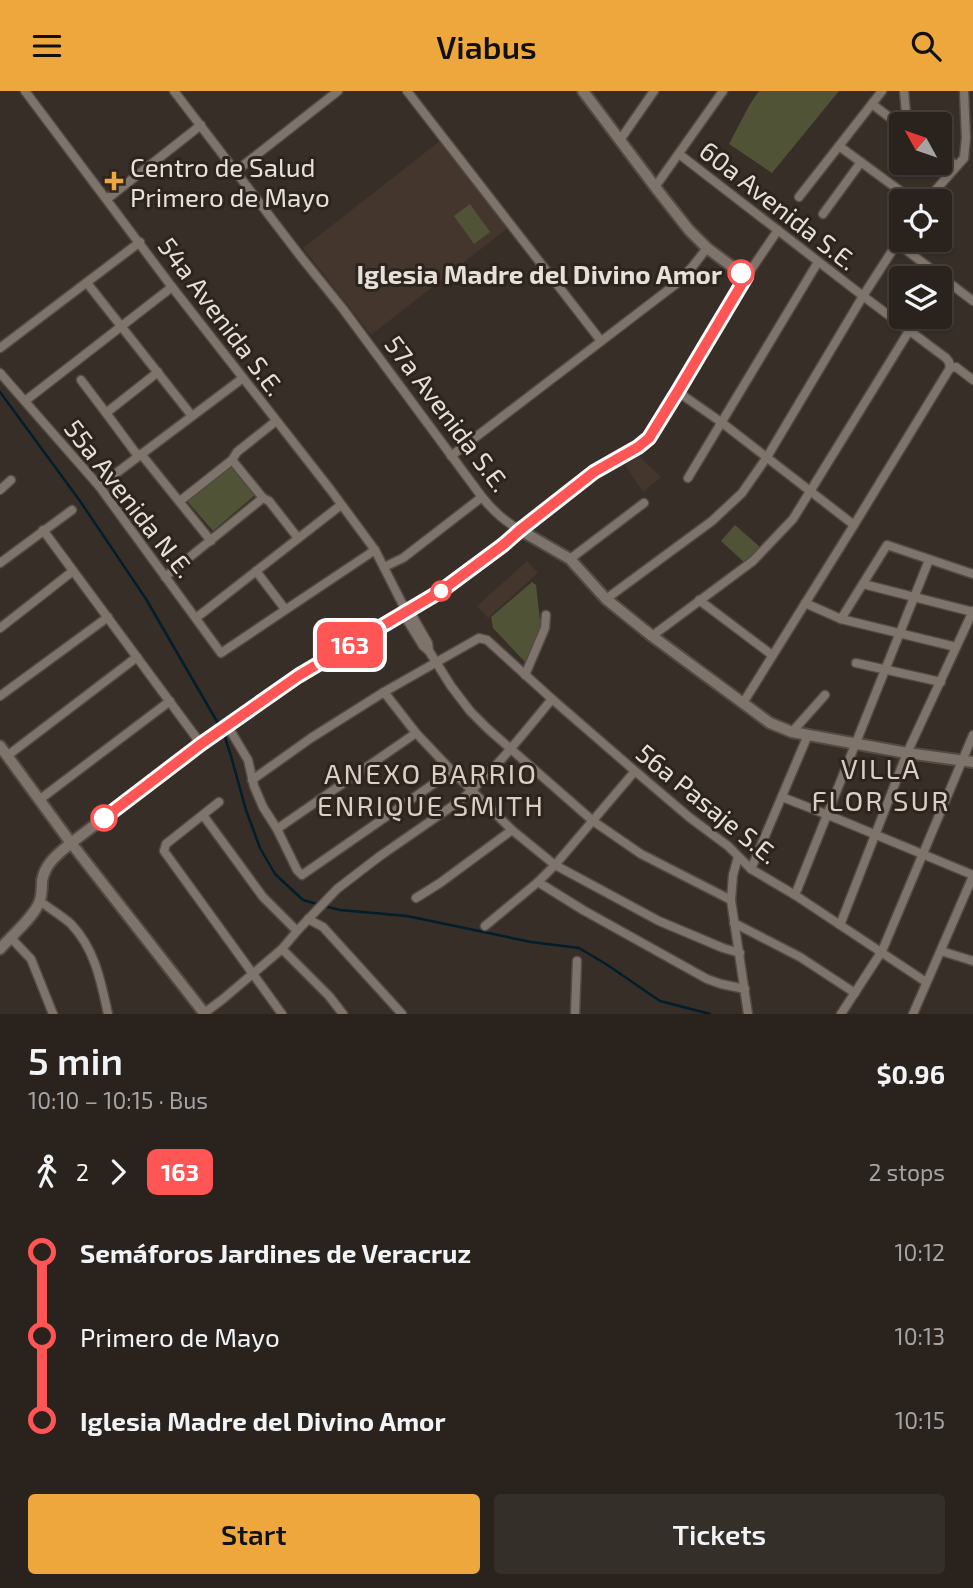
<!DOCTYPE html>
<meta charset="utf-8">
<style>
:root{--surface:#29221d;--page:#352f2a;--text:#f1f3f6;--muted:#a5a4a4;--line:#453f3b;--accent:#eea73d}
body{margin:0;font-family:"Exo 2",sans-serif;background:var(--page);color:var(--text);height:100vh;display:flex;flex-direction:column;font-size:26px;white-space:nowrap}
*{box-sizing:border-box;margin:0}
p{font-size:23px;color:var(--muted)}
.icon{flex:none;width:38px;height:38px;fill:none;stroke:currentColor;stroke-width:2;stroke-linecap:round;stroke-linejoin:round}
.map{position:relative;height:923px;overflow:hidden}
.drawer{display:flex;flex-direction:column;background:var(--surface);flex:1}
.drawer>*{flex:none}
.badge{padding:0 14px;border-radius:10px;font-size:24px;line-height:46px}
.needle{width:46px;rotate:310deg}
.buttons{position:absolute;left:889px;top:21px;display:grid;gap:14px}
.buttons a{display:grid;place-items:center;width:63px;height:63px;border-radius:7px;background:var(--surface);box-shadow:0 2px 5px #0004,0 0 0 2px var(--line);font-size:35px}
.map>.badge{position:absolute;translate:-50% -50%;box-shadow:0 0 0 4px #fff}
.legs{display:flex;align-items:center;gap:10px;height:77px;padding:0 28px;font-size:23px}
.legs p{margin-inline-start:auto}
.headline{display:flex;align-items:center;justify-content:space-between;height:119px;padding:0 28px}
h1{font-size:38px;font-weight:600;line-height:52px}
.cta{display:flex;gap:14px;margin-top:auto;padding:14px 28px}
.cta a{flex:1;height:80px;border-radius:7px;background:var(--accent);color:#111;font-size:28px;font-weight:600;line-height:80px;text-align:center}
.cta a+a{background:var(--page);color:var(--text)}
ul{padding:0 28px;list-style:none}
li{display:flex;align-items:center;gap:24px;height:84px;font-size:26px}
li i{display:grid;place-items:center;width:10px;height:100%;margin:0 9px;background:currentColor}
li i::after{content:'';width:18px;height:18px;margin:-9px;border:5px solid;border-radius:50%;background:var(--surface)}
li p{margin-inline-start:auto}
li:first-child i{background:linear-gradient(#0000 50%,currentColor 0)}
li:last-child i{background:linear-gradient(currentColor 50%,#0000 0)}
header{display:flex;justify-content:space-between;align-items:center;height:91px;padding:0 28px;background:var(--accent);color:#111;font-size:32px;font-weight:600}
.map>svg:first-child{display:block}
.built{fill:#44362c}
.green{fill:#515337}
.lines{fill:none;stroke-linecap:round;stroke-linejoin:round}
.stream{stroke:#021d2c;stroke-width:2.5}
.street-casing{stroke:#524b45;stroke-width:11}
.secondary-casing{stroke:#524b45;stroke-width:14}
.street{stroke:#7f746c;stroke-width:8}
.secondary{stroke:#7f746c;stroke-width:10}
.line-1-casing{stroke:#fff;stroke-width:16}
.line-1{stroke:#f55;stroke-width:10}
.poi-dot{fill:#eea73d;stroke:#2d241d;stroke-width:2.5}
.stop-1-dot{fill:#fff;stroke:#f55;stroke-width:3.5}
.labels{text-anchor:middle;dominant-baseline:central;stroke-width:6;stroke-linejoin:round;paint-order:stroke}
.poi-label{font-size:26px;fill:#e6e0db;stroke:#2d241d;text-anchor:start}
.street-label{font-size:26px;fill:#e6e0db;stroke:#2d241d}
.stop-label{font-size:26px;font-weight:bold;fill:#e6e0db;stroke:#2d241d;text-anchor:end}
.neighbourhood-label{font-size:28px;letter-spacing:2px;fill:#dacec5;stroke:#2d241d}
</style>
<header><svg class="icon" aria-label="menu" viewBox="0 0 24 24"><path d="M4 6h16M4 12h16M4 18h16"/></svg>Viabus<svg class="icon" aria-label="search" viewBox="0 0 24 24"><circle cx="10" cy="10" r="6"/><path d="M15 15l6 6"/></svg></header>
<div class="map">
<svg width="973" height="923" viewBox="0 0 973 923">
<rect width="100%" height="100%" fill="#372e27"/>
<g class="built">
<path d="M440 50 509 136 371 244 303 157Z"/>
<path d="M639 365 661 386 643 401 625 374Z"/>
<path d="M527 470 538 482 488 527 477 515Z"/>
</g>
<g class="green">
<path d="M759 0H839L772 82 729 53 750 13Z"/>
<path d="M470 113 490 141 474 153 454 125Z"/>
<path d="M230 374 255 404 213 440 187 410Z"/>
<path d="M735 434 760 456 745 472 721 450Z"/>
<path d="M532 491 536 494 541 538 526 572 493 537 491 526Z"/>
</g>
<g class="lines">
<g class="stream">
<path d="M0 301 80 410 146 508 219 634"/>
<path d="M224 643 231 665 246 719 260 757 275 783 303 809 317 813"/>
<path d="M324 815 340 819 407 825 531 851 579 857 606 873 660 910 710 923"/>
</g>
<defs>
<g id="street">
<path d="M25 0 172 196 330 398 375 459 404 516 409 519 428 552 429 560"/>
<path d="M174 0 301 166 343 218 482 406C493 420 504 430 520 439"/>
<path d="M407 0 601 250"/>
<path d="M904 0 907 33"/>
<path d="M872 13 901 35"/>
<path d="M620 49 654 0"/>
<path d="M839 55 914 110"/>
<path d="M679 63 863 205 946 267 949 271 950 277"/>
<path d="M940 63 957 75"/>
<path d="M964 67 966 47 964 0"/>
<path d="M236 80 338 0"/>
<path d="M655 96 723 0"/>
<path d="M799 106 882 0"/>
<path d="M107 108 201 34"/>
<path d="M926 110 964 67"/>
<path d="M823 123 861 71"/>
<path d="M897 152 973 210"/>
<path d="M746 186 778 139"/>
<path d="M87 192 192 325"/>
<path d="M0 257 140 151"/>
<path d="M950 277 956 276 973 289"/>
<path d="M0 282 99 395 221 562 375 459"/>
<path d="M81 289 106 322"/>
<path d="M678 301 721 331 854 434"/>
<path d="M25 310 172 196"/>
<path d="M141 363 211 450"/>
<path d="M138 365 106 322 158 281"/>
<path d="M451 365 676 193 693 175 707 157"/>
<path d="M232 369 263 407 269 410 298 447"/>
<path d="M688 387 818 171"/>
<path d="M99 395 243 287"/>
<path d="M0 399 11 389"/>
<path d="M180 410 232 369 237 361 276 330"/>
<path d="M43 439 201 653"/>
<path d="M570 468 644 412"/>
<path d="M0 472 72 419"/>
<path d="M384 476 403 467 482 406"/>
<path d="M256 480 285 518"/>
<path d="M165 486 263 407"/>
<path d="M863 493 973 521"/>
<path d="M606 508 712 430 742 402 767 366 863 205 901 146"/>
<path d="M699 509 772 564"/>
<path d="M805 512 841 528 956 556"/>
<path d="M404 517 407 529 423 555 429 560 451 595 470 620 488 638 593 730 641 763 731 809"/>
<path d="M196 527 341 414"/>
<path d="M841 528 887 454 973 483"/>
<path d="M0 537 73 480"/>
<path d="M652 545 753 470 793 428 909 240"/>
<path d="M856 572 941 591"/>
<path d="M525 584 545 537 546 524"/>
<path d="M384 601 416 642 452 680 512 739 555 774 659 830 723 857 740 862"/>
<path d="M0 605 108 526"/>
<path d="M743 612 854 434 950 277"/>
<path d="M227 634 248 669 254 695 263 716 277 738 297 779 302 784 452 680"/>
<path d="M792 641 825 604"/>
<path d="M7 665 137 566"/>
<path d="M252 689 311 647 384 601 479 547 487 549 552 608 635 680 689 726 728 755 751 778 795 804 926 891"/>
<path d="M782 706 828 724 973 784"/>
<path d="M39 709 170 610"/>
<path d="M219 711 166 753 164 760 282 923"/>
<path d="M203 724 263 806 297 840"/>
<path d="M277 738 416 642"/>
<path d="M738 766 733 784 731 809 748 923"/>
<path d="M751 778 808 644"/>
<path d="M538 791 583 819 707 888 721 893 745 898"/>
<path d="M795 804 929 469"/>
<path d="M416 807 440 792 512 739"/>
<path d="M40 810C50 818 62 825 71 833 95 858 101 891 108 923"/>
<path d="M308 828 323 836 402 923"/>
<path d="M734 832 800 866 855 902"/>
<path d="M840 834 907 662 973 520"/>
<path d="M485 835 538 791 555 774 635 680"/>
<path d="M10 846 31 868 53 923"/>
<path d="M282 858 329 905 343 923"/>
<path d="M941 860 973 870"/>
<path d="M203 923 223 908 282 858 297 840 337 798 380 765 461 709C495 679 523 643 552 608"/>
<path d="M575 923 577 870"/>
<path d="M841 923 882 860 973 644"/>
<path d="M913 923 973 785"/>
</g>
<g id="secondary">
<path d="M520 439 570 468 606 508 652 545 770 632 792 641 907 662 973 671"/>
<path d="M0 655 71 752 205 923"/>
<path d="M0 858C12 844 32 828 39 812 42 805 42 797 42 790 45 772 58 763 71 752L227 634 298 585 441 500 503 454 520 439 594 381 638 356 649 347 678 301 746 186 707 157 689 139 659 101 583 0"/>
</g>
</defs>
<use href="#street" class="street-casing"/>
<use href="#secondary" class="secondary-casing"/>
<use href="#street" class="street"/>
<use href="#secondary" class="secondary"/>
</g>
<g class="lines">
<defs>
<path id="line-1" d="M104 727 201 653 298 585 441 500 503 454 520 439 594 381 638 356 649 347 678 300 746 186 741 182"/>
</defs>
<use href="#line-1" class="line-1-casing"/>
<use href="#line-1" class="line-1"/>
</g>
<path class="poi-dot" d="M110.5 79.5h7v7h7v7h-7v7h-7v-7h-7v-7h7z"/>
<g class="stop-1-dot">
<circle cx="741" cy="182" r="12"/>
<circle cx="441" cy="500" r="9"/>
<circle cx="104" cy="727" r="12"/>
</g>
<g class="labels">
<g class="poi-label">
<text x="130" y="75">Centro de Salud<tspan x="130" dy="30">Primero de Mayo</tspan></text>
</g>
<g class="street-label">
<text transform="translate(779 114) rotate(38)">60a Avenida S.E.</text>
<text transform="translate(222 225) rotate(53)">54a Avenida S.E.</text>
<text transform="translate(448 322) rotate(53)">57a Avenida S.E.</text>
<text transform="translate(130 407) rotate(52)">55a Avenida N.E.</text>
<text transform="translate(708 712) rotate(39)">56a Pasaje S.E.</text>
</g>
<g class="stop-label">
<text x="722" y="182">Iglesia Madre del Divino Amor</text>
</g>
<g class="neighbourhood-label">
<text x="881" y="677">VILLA<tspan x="881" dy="32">FLOR SUR</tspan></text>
<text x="431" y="682">ANEXO BARRIO<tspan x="431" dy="32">ENRIQUE SMITH</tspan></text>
</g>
</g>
</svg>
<div class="buttons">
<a><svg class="needle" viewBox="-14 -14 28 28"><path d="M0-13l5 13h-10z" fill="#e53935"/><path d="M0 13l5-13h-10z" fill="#a5a4a4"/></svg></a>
<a><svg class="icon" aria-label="locate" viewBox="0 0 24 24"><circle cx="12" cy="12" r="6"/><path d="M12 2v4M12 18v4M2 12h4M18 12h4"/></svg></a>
<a><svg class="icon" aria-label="layers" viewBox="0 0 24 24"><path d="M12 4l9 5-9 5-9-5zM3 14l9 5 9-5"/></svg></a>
</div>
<b class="badge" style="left:350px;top:554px;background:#f55;color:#fff">163</b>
</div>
<section class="drawer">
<div class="headline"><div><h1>5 min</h1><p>10:10 – 10:15 · Bus</p></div><b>$0.96</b></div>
<div class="legs"><svg class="icon" aria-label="walk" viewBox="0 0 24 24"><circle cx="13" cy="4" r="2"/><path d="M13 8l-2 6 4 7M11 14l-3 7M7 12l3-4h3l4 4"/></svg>2<svg class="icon" aria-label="forward" viewBox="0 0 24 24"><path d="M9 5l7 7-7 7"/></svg><b class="badge" style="background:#f55;color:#fff">163</b><p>2 stops</p></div>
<ul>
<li><i style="color:#f55"></i><b>Semáforos Jardines de Veracruz</b><p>10:12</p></li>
<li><i style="color:#f55"></i><span>Primero de Mayo</span><p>10:13</p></li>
<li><i style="color:#f55"></i><b>Iglesia Madre del Divino Amor</b><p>10:15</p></li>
</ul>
<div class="cta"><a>Start</a><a>Tickets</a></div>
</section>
